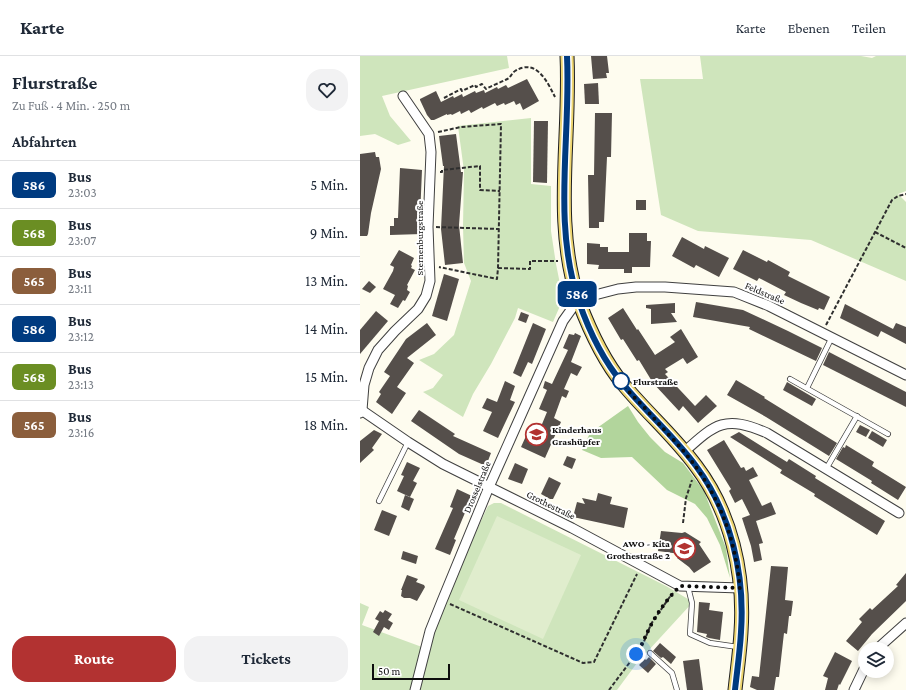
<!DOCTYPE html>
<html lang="de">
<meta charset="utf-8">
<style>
:root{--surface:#fff;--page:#f2f2f3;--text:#1f2937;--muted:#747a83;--line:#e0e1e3;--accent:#b23231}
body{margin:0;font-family:"Crimson Pro",serif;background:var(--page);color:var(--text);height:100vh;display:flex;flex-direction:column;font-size:15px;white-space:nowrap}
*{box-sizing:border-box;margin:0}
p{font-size:13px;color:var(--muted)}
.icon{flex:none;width:22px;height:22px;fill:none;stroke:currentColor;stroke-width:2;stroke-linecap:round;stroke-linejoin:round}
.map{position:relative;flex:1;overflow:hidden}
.drawer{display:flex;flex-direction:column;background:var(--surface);width:360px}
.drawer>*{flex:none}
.badge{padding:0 8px;border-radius:6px;font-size:14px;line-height:26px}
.buttons{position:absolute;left:498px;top:586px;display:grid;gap:8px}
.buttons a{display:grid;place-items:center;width:36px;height:36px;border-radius:50%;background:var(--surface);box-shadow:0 2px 10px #0003;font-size:20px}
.scale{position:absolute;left:12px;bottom:10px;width:78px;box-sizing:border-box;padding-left:4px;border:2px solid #0d0d0d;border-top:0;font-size:11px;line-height:14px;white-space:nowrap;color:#0d0d0d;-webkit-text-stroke:3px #fff;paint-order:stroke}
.you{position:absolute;width:20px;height:20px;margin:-10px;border:3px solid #fff;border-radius:50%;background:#1a73e8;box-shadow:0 0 0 6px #1a73e833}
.map>.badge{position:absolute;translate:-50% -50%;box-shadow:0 0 0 2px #fff}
h2{padding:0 12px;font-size:15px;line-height:36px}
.round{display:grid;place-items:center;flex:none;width:42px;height:42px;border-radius:16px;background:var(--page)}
.summary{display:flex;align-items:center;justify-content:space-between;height:68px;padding:0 12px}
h1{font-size:19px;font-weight:700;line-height:30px}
.action{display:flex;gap:8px;margin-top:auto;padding:8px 12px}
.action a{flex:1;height:46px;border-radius:16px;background:var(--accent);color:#fff;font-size:16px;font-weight:700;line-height:46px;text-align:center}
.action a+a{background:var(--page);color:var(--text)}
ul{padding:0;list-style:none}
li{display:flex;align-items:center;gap:12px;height:48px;padding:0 12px;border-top:1px solid var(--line)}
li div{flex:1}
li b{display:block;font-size:15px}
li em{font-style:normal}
li .badge{min-width:44px;font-weight:700;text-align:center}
header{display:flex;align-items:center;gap:24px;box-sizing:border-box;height:56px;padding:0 20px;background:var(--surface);border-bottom:1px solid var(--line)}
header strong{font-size:19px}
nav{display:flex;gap:22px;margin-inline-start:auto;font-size:14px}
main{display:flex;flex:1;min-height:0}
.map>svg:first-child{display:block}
.green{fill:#cfe5bc}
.forest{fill:#b2d59c}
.pitch{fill:#e0edcd}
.building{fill:#554f4b}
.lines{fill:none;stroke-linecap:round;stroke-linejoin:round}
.service-casing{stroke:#404040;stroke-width:6}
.minor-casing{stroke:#404040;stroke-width:11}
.primary-casing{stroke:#1e1e1e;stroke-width:15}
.path{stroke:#2f2f2f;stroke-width:2;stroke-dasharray:4 2;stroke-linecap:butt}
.service{stroke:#fff;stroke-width:4.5}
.minor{stroke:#fff;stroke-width:9}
.primary{stroke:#edd570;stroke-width:13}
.line-casing{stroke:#fff;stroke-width:9}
.line{stroke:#003b80;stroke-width:6}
.walk{stroke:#0d0d0d;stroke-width:4;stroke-dasharray:0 7.2}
.stop-dot{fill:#fff;stroke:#003b80;stroke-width:2}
.labels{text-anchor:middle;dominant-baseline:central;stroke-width:4;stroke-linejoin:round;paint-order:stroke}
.street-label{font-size:10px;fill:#0d0d0d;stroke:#fff}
.stop-label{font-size:10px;font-weight:bold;fill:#0d0d0d;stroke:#fff;text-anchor:start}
.poi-label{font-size:10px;font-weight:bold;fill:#0d0d0d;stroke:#fff;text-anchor:start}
</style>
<header>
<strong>Karte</strong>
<nav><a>Karte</a><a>Ebenen</a><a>Teilen</a></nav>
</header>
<main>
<section class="drawer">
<div class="summary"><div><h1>Flurstraße</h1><p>Zu Fuß · 4 Min. · 250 m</p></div><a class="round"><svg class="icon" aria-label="heart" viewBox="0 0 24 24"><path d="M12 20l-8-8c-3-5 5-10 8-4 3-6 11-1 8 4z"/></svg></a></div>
<h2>Abfahrten</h2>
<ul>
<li><span class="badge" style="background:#003b80;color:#fff">586</span><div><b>Bus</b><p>23:03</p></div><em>5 Min.</em></li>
<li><span class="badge" style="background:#6b8e23;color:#fff">568</span><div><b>Bus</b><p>23:07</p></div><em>9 Min.</em></li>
<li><span class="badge" style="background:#8b5e3c;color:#fff">565</span><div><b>Bus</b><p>23:11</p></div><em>13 Min.</em></li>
<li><span class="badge" style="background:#003b80;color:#fff">586</span><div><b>Bus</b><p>23:12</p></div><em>14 Min.</em></li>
<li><span class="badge" style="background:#6b8e23;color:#fff">568</span><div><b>Bus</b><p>23:13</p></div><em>15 Min.</em></li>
<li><span class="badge" style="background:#8b5e3c;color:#fff">565</span><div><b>Bus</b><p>23:16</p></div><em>18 Min.</em></li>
</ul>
<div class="action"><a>Route</a><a>Tickets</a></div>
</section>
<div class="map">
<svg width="546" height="634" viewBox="0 0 546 634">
<rect width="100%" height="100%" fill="#fefcef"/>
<g class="green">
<path d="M0 0H147L149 12 22 40 30 60 51 85 38 89 15 78 0 80Z"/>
<path d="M340 0H501L512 2 516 0H546V135L538 138 546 146V225L451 184 338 175 301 159 280 23H343Z"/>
<path d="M171 62V128L191 130V175L196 208 203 243 193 266 158 252 155 262 131 308 113 338 103 361 63 336 73 332 83 319 59 304 74 298 94 279 111 225 104 207 103 170 104 115 98 70Z"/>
<path d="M134 447H141L306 530 333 546 277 607 257 634H0V547L9 551 2 569 62 591 128 450Z"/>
</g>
<path class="forest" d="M268 350 278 366 290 381 305 396 323 407 344 435 366 492 370 522 360 489 347 462 335 448 307 434 272 401 241 402 222 394 230 377Z"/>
<path class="pitch" d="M137 460 221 499 183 583 99 544Z"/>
<g class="building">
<path d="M231 0H247L249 17H246L247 22 233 23Z"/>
<path d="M167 23 179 45 163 54 160 47 156 49 154 45 145 49 144 47 137 50 135 47 123 53 122 51 111 57 109 54 101 58 100 55 92 59 91 58 87 59V58L74 64H71L67 59 60 44V43L76 35 81 46 93 40 94 42 102 38 103 41 115 35 116 37 124 34 125 37 137 31 138 33 146 29 148 32Z"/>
<path d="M238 27 239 48H225L224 28Z"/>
<path d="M235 57H252L251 101H247L244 166H239V172H229L228 119H234Z"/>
<path d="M174 65H188L187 127 173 126Z"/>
<path d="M96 78 101 116H103L99 169 103 207 85 209 81 173 84 110H83L79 80Z"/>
<path d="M15 96 16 101H19L21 113 11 157 8 178 7 180H0V98Z"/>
<path d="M40 112 62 114 60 161H61L62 178 30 179V170H34V162H38Z"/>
<rect x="276" y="144" width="10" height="10"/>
<path d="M269 177H287V185H291L290 211H272V217H264V213H238L239 209 227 208V187L240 188V191H248V196H269Z"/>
<path d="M322 181 344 193 345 190 369 202 359 221 336 209 334 212 312 200Z"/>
<path d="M39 194 54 202 51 209 52 210 51 212 55 214 47 229 48 230 47 234 50 236 45 245 43 244 38 252 30 248 35 239 23 233 33 215 34 211 30 209Z"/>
<path d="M383 194 407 206 408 204 430 216 428 220 470 241 464 254 459 252 458 254 441 247 424 239 426 236 399 222 397 225 373 213Z"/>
<path d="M84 218 99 223 87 265 72 260Z"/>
<path d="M9 225 16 231 10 237 2 233Z"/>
<path d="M336 246 383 254 428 275 462 292 456 305 389 273 390 271 333 261Z"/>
<path d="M315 247V257H311L317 266 291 268V253L286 252V249Z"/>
<path d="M485 248 533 273 536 267 546 271V288L521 275 518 281 480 262Z"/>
<path d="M263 252 277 274 278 273 295 299 315 286 310 281 321 273 338 301 327 308 323 302 305 313 308 316 305 318 335 350 346 339 357 350 338 367 323 350 319 355 293 327 279 304 277 305 263 283 261 284 248 262Z"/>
<path d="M16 255 28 265 0 298V274Z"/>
<path d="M161 256 169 259 166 267 158 264Z"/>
<path d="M67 267 76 279 47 302 54 307 37 331 46 337 32 358 16 346 21 338 19 336 30 320 24 316 46 283Z"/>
<path d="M173 267 186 273 172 308 168 306 161 321 153 317Z"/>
<path d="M215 277 221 280 211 306 222 311 217 320 211 317 204 333 209 335 206 342 202 340 194 362 201 366 185 402 161 391 171 369 180 373 187 356 179 353 187 334 183 332 185 325 192 328 208 294 203 292 209 278 214 279Z"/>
<path d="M469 296 546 336V351L463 309Z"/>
<path d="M376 324 405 341 404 342 477 387 469 400 406 361 367 339Z"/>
<path d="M145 325 155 330 150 344 155 346 138 382 123 375 132 356 122 352 127 342 137 346Z"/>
<path d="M427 326 456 343 452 350 423 334Z"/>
<path d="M59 354 95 378 93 380 131 397 126 410 99 398 51 365Z"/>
<path d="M500 369 510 374 506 381 496 376Z"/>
<path d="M14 374 22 378 12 392 14 394 0 407V385Z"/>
<path d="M512 375 527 384 523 391 508 382Z"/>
<path d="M379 376 427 406 429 403 456 420 455 422 525 465 517 479 454 440 455 438 420 417 422 414 370 381Z"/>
<path d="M364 384 381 412 384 411 386 415 393 411 398 420 389 424 402 450 411 446 416 458 396 465 403 487 399 488 402 504 394 506 391 490 382 462 390 459 382 443 375 447 369 435 371 433 347 394Z"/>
<path d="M486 389 514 406 512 410 546 431 538 444 511 427 512 425 476 403 483 391 485 392Z"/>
<path d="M207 400 216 403 212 413 203 409Z"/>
<path d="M47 406 60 412 53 425 57 427 50 441 37 435 44 420 41 419Z"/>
<path d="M155 407 168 413 162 428 148 423Z"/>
<path d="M189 421 201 427 193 443H190L181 438Z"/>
<path d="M97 433 112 440 94 483 96 484 90 499 75 493 93 452 90 451Z"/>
<path d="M238 437 252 441 250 448 268 452 264 472 213 461 217 446 225 448 222 442 236 445Z"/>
<path d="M45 439 54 443 49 455 41 451Z"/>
<path d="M22 454 37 460 29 480 14 474Z"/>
<path d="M301 475 322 477 325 476 341 486 339 488 351 506 334 517 329 511 317 502 320 498 298 495Z"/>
<path d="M43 495 58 500 56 508 41 503Z"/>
<path d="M411 510 428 511 425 544 433 545 431 560H429L427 578 424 577 419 621H416L414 634H397L390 631 392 620 399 621Z"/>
<path d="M546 517V545L512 578 498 595 486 585 502 566 499 563 510 552 512 554 538 530 536 529Z"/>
<path d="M47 519 58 523 56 526 64 529 65 531 57 545 50 542H44L41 540 42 534H41Z"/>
<path d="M339 546 350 547 349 554 363 556 360 584 349 582 346 581 347 578 337 576Z"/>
<path d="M25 554 32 558 28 564 33 567 29 574 24 571 19 580 13 576 19 565 15 563 20 555 23 557Z"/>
<path d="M300 587 316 601 311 608 303 601 301 602 293 595Z"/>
<path d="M475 596 492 605 480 629 479 628 477 634H465L468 622 463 620Z"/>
<path d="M289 601 296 608 288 617 279 609 285 603 286 604Z"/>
<path d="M339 603 343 634H327L323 605Z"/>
</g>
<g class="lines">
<defs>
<g id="service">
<path d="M430 323 528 378"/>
<path d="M447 332 472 281"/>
<path d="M466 413 497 360"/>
<path d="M19 445 48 386"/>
<path d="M328 531 332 547 330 578 350 587 378 591"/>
<path d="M290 597 312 617 317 634"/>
</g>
<g id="minor">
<path d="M0 353 48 386 83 408 212 472 320 530 380 532"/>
<path d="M0 357 2 354 4 329 9 312 18 294 35 275 58 253 66 240 70 225 68 171 71 96 69 78 43 40"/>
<path d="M324 396C356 367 365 359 407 377L539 457"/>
<path d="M517 593 546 567"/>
<path d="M55 634 70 575 82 545 129 431 203 265 213 251 227 241 258 233 276 231H305L374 236 409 250 546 319"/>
<path d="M494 634 505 611"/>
</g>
<path id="primary" d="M207 0C211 82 192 167 219 246 230 275 243 304 263 328 286 356 314 380 336 410 371 456 385 518 381 576 380 595 377 615 375 634"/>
</defs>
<use href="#service" class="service-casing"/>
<use href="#minor" class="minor-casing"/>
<use href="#primary" class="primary-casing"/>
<g class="path">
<path d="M84 42 101 33 102 35 115 29 116 31 122 28 126 33C133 29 142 26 149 22 151 20 152 17 155 15 176 2 187 25 195 41"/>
<path d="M78 76 101 71 141 68 138 212 137 223 79 211"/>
<path d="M80 116H82V114L120 110V134L140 135"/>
<path d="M76 171 139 173"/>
<path d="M515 176 546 192"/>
<path d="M138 212 170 213V205H198"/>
<path d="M466 269 532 144 538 140 546 138"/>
<path d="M323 467 326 442 332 424"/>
<path d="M90 548 223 607 234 606 277 518"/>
<path d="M249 634 276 598 283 588 291 568 309 542 313 537"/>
</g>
<use href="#service" class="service"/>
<use href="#minor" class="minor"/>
<use href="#primary" class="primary"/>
</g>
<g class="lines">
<defs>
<path id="line" d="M207 0C211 82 192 167 219 246 229 275 243 304 263 328 286 356 314 380 336 410 371 457 385 518 381 576 380 595 377 615 375 634"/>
</defs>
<use href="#line" class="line-casing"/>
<use href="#line" class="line"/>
<path class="walk" d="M261 325C266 334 274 341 281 348 291 359 300 369 310 380 352 424 374 471 380 532L320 530C309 541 300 553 292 567 286 578 283 588 276 598"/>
</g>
<defs>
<symbol id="school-ring" viewBox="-11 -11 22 22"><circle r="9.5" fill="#fff" stroke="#b23231" stroke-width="1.5"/><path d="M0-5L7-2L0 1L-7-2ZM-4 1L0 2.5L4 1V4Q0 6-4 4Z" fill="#b23231"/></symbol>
</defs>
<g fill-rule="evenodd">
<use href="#school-ring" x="164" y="366" width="25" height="25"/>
<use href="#school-ring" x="312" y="480" width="25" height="25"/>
</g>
<circle class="stop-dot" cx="261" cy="325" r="8"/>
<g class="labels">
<g class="street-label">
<text transform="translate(59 182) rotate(-90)">Sternenburgstraße</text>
<text transform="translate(405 237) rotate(23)">Feldstraße</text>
<text transform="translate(117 431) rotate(-67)">Drosselstraße</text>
<text transform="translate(191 449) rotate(26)">Grothestraße</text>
</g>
<g class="stop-label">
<text x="273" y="325">Flurstraße</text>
</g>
<g class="poi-label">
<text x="192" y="373">Kinderhaus<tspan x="192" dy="12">Grashüpfer</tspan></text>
<text x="310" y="487" text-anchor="end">AWO - Kita<tspan x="310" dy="12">Grothestraße 2</tspan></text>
</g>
</g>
</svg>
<div class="buttons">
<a><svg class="icon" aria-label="layers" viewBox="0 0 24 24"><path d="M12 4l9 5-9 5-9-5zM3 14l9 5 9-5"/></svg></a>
</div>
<div class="scale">50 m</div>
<div class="you" style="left:276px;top:598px"></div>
<b class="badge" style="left:217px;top:238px;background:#003b80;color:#fff">586</b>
</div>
</main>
